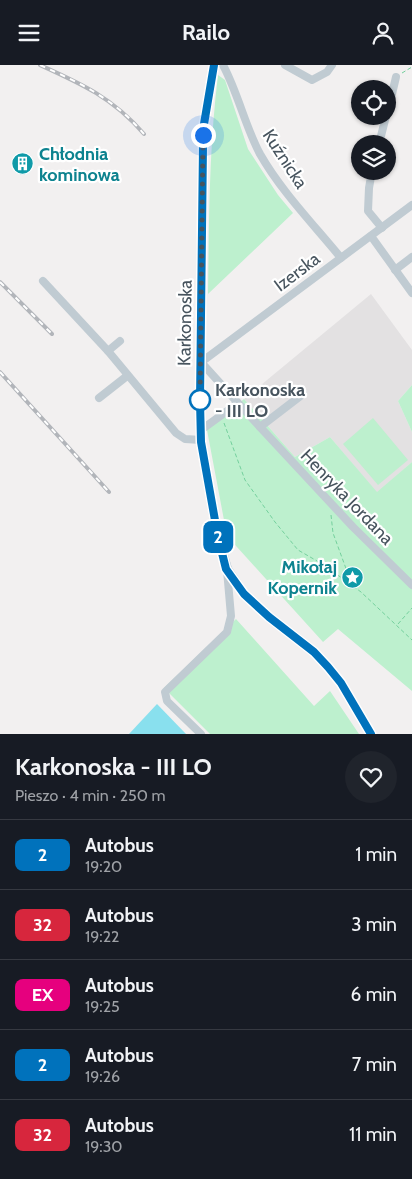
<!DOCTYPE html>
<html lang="pl">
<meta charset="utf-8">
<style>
:root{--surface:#171b24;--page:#20242c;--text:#f1f3f6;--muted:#9ea1a6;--line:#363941}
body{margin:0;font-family:Cabin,sans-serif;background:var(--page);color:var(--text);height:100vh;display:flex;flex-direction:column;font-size:19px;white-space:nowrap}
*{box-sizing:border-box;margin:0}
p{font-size:16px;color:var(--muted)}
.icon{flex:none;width:28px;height:28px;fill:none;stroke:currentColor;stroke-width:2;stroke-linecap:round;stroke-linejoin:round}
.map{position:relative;height:669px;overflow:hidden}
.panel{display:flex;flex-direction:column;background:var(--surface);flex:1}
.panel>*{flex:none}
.badge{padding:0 10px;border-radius:8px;font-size:18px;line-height:32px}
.fabs{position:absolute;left:351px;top:15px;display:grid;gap:10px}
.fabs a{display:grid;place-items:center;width:45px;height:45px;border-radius:50%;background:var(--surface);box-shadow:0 1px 4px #0004;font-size:25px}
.you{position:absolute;width:25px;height:25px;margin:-12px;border:4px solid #fff;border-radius:50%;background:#1a73e8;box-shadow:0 0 0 8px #1a73e833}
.map>.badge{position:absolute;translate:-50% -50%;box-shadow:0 0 0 2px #fff}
.round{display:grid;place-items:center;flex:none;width:52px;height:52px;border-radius:26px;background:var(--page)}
.head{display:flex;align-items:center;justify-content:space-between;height:85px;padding:0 15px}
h1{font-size:24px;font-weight:700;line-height:38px}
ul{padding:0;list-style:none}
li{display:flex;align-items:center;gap:15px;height:70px;padding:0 15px;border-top:1px solid var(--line)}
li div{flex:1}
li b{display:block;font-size:19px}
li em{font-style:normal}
li .badge{min-width:55px;font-weight:700;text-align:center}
header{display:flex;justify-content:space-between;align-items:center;height:65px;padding:0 15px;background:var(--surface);font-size:22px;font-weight:700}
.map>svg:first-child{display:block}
.education{fill:#e3e1e2}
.green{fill:#bdf0ce}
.water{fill:#89e0ee}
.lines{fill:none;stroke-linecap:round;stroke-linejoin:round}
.path{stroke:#74d09d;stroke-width:1;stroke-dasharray:4 2.5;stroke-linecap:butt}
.minor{stroke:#c0cbd2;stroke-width:8}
.major{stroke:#afc1cf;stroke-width:10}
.rail-casing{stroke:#b2b5ba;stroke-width:4}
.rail{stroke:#fff;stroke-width:2;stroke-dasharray:5.5;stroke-linecap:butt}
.line-casing{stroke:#fff;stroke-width:11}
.line{stroke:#0072bc;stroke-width:8}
.walk{stroke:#47545e;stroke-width:5;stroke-dasharray:0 9}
.stop-dot{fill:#fff;stroke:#0072bc;stroke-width:2.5}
.labels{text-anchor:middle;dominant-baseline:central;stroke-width:4.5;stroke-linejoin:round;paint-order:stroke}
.culture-label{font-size:18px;font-weight:bold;fill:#0d838f;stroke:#fff;text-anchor:start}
.street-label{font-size:18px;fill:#47545e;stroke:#fff}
.stop-label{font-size:18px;font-weight:bold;fill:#47545e;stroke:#fff;text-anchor:start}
</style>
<header><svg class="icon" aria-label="menu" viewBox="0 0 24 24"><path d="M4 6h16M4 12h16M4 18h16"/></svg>Railo<svg class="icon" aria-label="person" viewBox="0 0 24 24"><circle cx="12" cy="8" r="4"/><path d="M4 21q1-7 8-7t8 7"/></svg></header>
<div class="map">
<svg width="412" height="669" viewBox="0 0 412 669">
<rect width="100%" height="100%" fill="#f2f0f0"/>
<path class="education" d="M371 229 412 285V320L398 336 412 367V397L377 428 330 372 295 392 244 334Z"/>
<g class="green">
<path d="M218 10 225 15 248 84 278 130 293 148 208 229C209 156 209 83 218 10Z"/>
<path d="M412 320V367L398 336Z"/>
<path d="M244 334 295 392 330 372 377 427 412 397V626L338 564 323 577 227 471 207 365Z"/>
<path d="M373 353 408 395 378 420 343 379Z"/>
<path d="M236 554 314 641 330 626 359 669H210L164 623Z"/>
</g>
<path class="water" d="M157 639 186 669H129Z"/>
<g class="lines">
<g class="path">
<path d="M402 8 412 2"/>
<path d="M224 358 245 415 275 457 298 485 324 500 361 527 412 575"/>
<path d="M331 450 333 468 352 520"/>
<path d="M398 559 412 543"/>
</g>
<g class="minor">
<path d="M223 0C238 28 245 61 260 89 281 126 314 160 341 193"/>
<path d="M285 0 312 15 327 7 332 0"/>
<path d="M388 46 396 12"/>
<path d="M379 79 386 51"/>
<path d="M372 106 369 123 368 146 382 163"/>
<path d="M371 171 412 228"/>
<path d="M395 205 412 192"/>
<path d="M43 216 108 286 176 368 185 374 201 375"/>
<path d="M108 286 120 276"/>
<path d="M99 333 127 311"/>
<path d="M238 338 260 362 303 329"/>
<path d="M260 362 353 462 412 520"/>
<path d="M201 365 238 338 200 296 204 295 412 140"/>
<path d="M201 669 167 636 165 627 227 567 231 551 227 505"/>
</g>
<path class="major" d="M214 0 204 59 203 80 200 335 201 377 218 473 227 504 244 529 269 552 314 587 328 602 341 618 371 669"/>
<defs>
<g id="rail">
<path d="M40 0C82 19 113 33 144 69"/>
<path d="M0 217 52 269"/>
<path d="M0 307 109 427"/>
</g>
</defs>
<use href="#rail" class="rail-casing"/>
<use href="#rail" class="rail"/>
</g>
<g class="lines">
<defs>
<path id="line" d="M214 0 204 59 203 80 200 336 201 377 218 472 226 504 244 529 269 552 314 587 328 602 341 618 371 669"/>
</defs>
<use href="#line" class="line-casing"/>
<use href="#line" class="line"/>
<path class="walk" d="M200 335 203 70"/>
</g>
<defs>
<symbol id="building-disc" viewBox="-11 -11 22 22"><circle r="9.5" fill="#0f9aa8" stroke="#fff"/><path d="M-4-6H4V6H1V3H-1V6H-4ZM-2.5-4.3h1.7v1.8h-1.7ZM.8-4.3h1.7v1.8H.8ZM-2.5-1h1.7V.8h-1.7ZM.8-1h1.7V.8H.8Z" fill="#fff"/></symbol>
<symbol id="sight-disc" viewBox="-11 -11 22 22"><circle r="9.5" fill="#0f9aa8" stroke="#fff"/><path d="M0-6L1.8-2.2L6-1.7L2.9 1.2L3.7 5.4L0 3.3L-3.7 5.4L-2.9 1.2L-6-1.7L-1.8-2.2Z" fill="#fff"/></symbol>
</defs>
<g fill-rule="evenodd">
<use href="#building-disc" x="10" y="86" width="25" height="25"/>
<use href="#sight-disc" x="340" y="500" width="25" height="25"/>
</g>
<circle class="stop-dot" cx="200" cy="335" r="10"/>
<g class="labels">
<g class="culture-label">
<text x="39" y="89">Chłodnia<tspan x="39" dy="21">kominowa</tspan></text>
<text x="337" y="502" text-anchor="end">Mikołaj<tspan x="337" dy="21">Kopernik</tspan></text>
</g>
<g class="street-label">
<text transform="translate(285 94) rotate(57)">Kuźnicka</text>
<text transform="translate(297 207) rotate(-37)">Izerska</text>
<text transform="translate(185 258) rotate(-89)">Karkonoska</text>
<text transform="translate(347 432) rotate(46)">Henryka Jordana</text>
</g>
<g class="stop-label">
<text x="215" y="325">Karkonoska<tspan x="215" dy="21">- III LO</tspan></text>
</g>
</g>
</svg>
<div class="fabs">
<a><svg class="icon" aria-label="locate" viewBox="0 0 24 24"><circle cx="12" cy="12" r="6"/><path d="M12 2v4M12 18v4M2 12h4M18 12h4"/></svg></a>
<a><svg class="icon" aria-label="layers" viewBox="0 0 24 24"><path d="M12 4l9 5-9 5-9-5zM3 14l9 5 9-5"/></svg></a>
</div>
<div class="you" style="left:203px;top:70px"></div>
<b class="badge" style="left:218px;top:472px;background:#0072bc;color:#fff">2</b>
</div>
<section class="panel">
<div class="head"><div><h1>Karkonoska - III LO</h1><p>Pieszo · 4 min · 250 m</p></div><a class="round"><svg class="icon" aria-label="heart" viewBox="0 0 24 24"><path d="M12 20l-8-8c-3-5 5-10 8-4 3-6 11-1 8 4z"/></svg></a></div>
<ul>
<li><span class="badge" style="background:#0072bc;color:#fff">2</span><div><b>Autobus</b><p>19:20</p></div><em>1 min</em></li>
<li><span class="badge" style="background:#d7263d;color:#fff">32</span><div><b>Autobus</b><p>19:22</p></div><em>3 min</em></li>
<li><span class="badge" style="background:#e6007e;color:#fff">EX</span><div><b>Autobus</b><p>19:25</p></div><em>6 min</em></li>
<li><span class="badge" style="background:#0072bc;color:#fff">2</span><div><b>Autobus</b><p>19:26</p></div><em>7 min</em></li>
<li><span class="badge" style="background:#d7263d;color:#fff">32</span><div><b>Autobus</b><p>19:30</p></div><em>11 min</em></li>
</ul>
</section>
